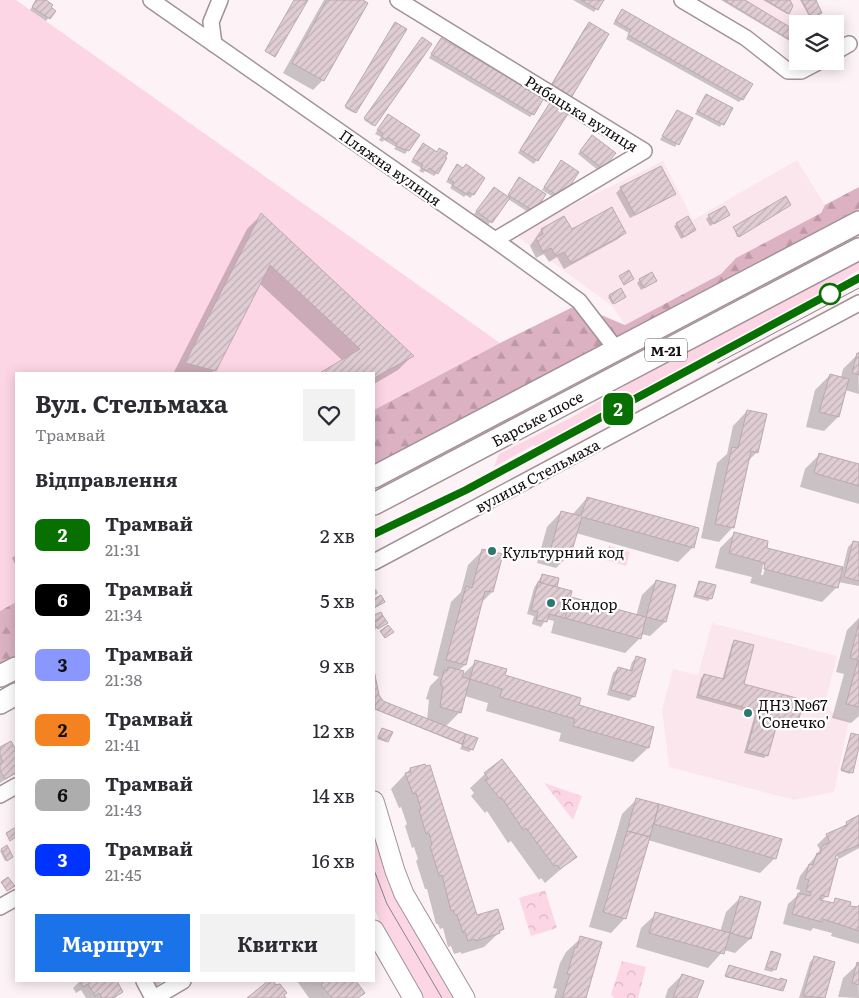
<!DOCTYPE html>
<html lang="uk">
<meta charset="utf-8">
<style>
:root{--surface:#fff;--page:#f2f2f3;--text:#2b2b33;--muted:#7c7c81;--accent:#1a73e8}
body{margin:0;font-family:Literata,serif;background:var(--page);color:var(--text);height:100vh;display:flex;flex-direction:column;font-size:19px;white-space:nowrap}
*{box-sizing:border-box;margin:0}
p{font-size:16px;color:var(--muted)}
.icon{flex:none;width:28px;height:28px;fill:none;stroke:currentColor;stroke-width:2;stroke-linecap:round;stroke-linejoin:round}
.map{position:relative;flex:1;overflow:hidden}
.sheet{position:absolute;left:15px;top:372px;width:360px;height:610px;display:flex;flex-direction:column;background:var(--surface);border-radius:0px;box-shadow:0 2px 12px #0003}
.sheet>*{flex:none}
.badge{padding:0 10px;border-radius:8px;font-size:18px;line-height:32px}
.fabs{position:absolute;left:789px;top:15px;display:grid;gap:10px}
.fabs a{display:grid;place-items:center;width:55px;height:55px;border-radius:0px;background:var(--surface);box-shadow:0 2px 12px #0003;font-size:25px}
.map>.badge{position:absolute;translate:-50% -50%;box-shadow:0 0 0 2px #fff}
h2{padding:0 20px;font-size:19px;line-height:45px}
.round{display:grid;place-items:center;flex:none;width:52px;height:52px;border-radius:0px;background:var(--page)}
.summary{display:flex;align-items:center;justify-content:space-between;height:85px;padding:0 20px}
h1{font-size:24px;font-weight:700;line-height:38px}
.action{display:flex;gap:10px;margin-top:auto;padding:10px 20px}
.action a{flex:1;height:58px;border-radius:0px;background:var(--accent);color:#fff;font-size:20px;font-weight:700;line-height:58px;text-align:center}
.action a+a{background:var(--page);color:var(--text)}
ul{padding:0;list-style:none}
li{display:flex;align-items:center;gap:15px;height:65px;padding:0 20px}
li div{flex:1}
li b{display:block;font-size:19px}
li em{font-style:normal}
li .badge{min-width:55px;font-weight:700;text-align:center}
.map>svg:first-child{display:block}
.built{fill:#fce6ee}
.grass{fill:#fdd6e5}
.forest{fill:url(#forest-firs)}
.park{fill:url(#park-crowns)}
.shadow{fill:#0003;fill-rule:evenodd}
.building{fill:url(#building-hatch);stroke:#bca9b0}
.lines{fill:none;stroke-linecap:round;stroke-linejoin:round}
.minor-casing{stroke:#a39198;stroke-width:18}
.major-casing{stroke:#a39198;stroke-width:21}
.highway-casing{stroke:#a39198;stroke-width:24}
.minor{stroke:#fff;stroke-width:15}
.major{stroke:#fff;stroke-width:19}
.highway{stroke:#fff;stroke-width:21}
.tram{stroke:#8b8386;stroke-width:1}
.line-casing{stroke:#fff;stroke-width:11}
.line{stroke:#077000;stroke-width:8}
.stop-dot{fill:#fff;stroke:#077000;stroke-width:2.5}
.poi-dot{fill:#2e7671;stroke:#fff;stroke-width:2}
.labels{text-anchor:middle;dominant-baseline:central;stroke-width:4.5;stroke-linejoin:round;paint-order:stroke}
.shield{fill:#fff;stroke:#5a5658;stroke-width:1}
.shield-label{font-size:14px;font-weight:bold;fill:#130d10}
.street-label{font-size:15px;fill:#130d10;stroke:#fff}
.poi-label{font-size:15px;fill:#130d10;stroke:#fff;text-anchor:start}
</style>
<div class="map">
<svg width="859" height="998" viewBox="0 0 859 998">
<defs>
<pattern id="forest-firs" width="22" height="20" patternUnits="userSpaceOnUse" patternTransform="scale(1.25)"><rect width="22" height="20" fill="#dcb2c3"/><path d="M5 1l3.5 6h-7zM16 11l3.5 6h-7z" fill="#bc98a6"/></pattern>
<pattern id="park-crowns" width="20" height="18" patternUnits="userSpaceOnUse" patternTransform="scale(1.25)"><rect width="20" height="18" fill="#fdd6e5"/><path d="M2 6a3 3 0 1 1 6 0M12 15a3 3 0 1 1 6 0" fill="none" stroke="#d8b6c3"/></pattern>
<pattern id="building-hatch" width="6" height="6" patternUnits="userSpaceOnUse" patternTransform="scale(1.25)"><rect width="6" height="6" fill="#e0cdd4"/><path d="M-1 1l2-2M0 6l6-6M5 7l2-2" fill="none" stroke="#bfafb5"/></pattern>
</defs>
<rect width="100%" height="100%" fill="#fdf2f6"/>
<g class="built">
<path d="M724 0H816L822 13 813 24H798L797 44Z"/>
<path d="M797 160 825 205 821 213 736 258 721 274 625 325 612 306 518 237 521 230 663 161 693 220Z"/>
<path d="M712 623 837 656 825 703 836 717 849 721 834 792 794 800 669 767 662 709 673 669 698 675Z"/>
</g>
<g class="grass">
<path d="M0 0H16L500 343 374 410V374H16V602L0 611Z"/>
<path d="M859 231V241L374 496V485Z"/>
<path d="M859 261V270L845 278 846 280 536 448 534 445 494 467 499 454 574 416 681 352 836 269Z"/>
<path d="M781 333 782 335 476 501 475 498Z"/>
<path d="M374 830 457 998H422L387 939 374 908Z"/>
</g>
<g class="forest">
<path d="M859 187V209L374 466V410L500 343 577 305 625 325 721 274 736 258 821 213 825 205Z"/>
<path d="M16 602V656L0 665V611Z"/>
</g>
<g class="park">
<path d="M609 546 630 552 626 566 606 560Z"/>
<path d="M544 783 582 796 573 820Z"/>
<path d="M545 890 557 928 531 936 519 898Z"/>
<path d="M622 961 646 967 638 998H614L611 994Z"/>
</g>
<g class="shadow">
<path d="M37 0H43L54 11 46 21 30 10Z"/>
<path d="M324 0H361L323 80 313 90 283 73Z"/>
<path d="M573 0H603L594 12Z"/>
<path d="M721 0H743L798 33V46Z"/>
<path d="M763 0H789L788 13 787 14Z"/>
<path d="M800 0H815L820 13 810 18Z"/>
<path d="M622 10 742 99 739 102 626 39 629 33 613 24Z"/>
<path d="M396 24 405 29 354 113 345 108Z"/>
<path d="M589 24 607 34 547 91 584 29Z"/>
<path d="M422 38 431 44 373 126 364 120Z"/>
<path d="M439 42 533 114 530 117 429 58Z"/>
<path d="M706 96 731 109 720 127 695 114Z"/>
<path d="M551 102 567 113 534 164 518 153Z"/>
<path d="M677 111 692 119 675 147 660 140Z"/>
<path d="M385 118 419 135 405 154 394 149 396 147 384 140 382 142 379 140 381 137 375 134Z"/>
<path d="M589 139 614 153 599 171 578 154Z"/>
<path d="M420 148 436 153 440 149 437 173 434 176 425 171 423 173 419 171 421 168 411 162Z"/>
<path d="M457 165 473 195 470 198 466 195 464 197 450 188 452 185 446 182Z"/>
<path d="M559 165 558 200 542 190Z"/>
<path d="M516 182 544 195 531 214 508 199 488 225 474 214 492 191 507 197Z"/>
<path d="M621 188 674 193 669 198 630 218 616 193Z"/>
<path d="M785 198 788 206 737 237 734 228Z"/>
<path d="M261 215 412 356 398 370 374 384V374L343 361 259 283 215 370 211 374H173L247 229Z"/>
<path d="M728 215 710 226 706 219 709 216Z"/>
<path d="M677 224 691 233 681 239 674 226Z"/>
<path d="M541 230 571 231 625 233 618 239 564 269 557 257 549 262 544 254 536 258 530 246Z"/>
<path d="M640 280 653 283 641 290 637 283Z"/>
<path d="M620 290 623 298 612 304 608 297Z"/>
<path d="M858 354 859 394 845 390 838 417 824 431 806 427 815 390 830 375 841 378 843 369Z"/>
<path d="M747 411 757 452 748 461 733 527 719 542 701 538 717 463 727 454 733 426Z"/>
<path d="M819 455 859 466V504L800 487 805 469Z"/>
<path d="M518 456 517 458 512 461V459Z"/>
<path d="M587 498 693 547 678 562 576 533 570 554 556 568 537 563 547 527 561 512 572 515Z"/>
<path d="M734 534 765 548 843 568 848 547 853 542 859 543V586L838 582 837 587 822 602 750 583 752 577 715 568 720 548ZM763 565H766L763 575H761Z"/>
<path d="M483 550 492 592 481 603 465 665 458 671 461 676 476 662 504 676 577 706 652 728 648 748 633 762 559 741 561 733 486 711 488 703 465 696 460 712 445 727 466 736 472 749 469 752 460 749 462 745 374 709V676L378 696 382 702 427 720 429 700 426 699 430 686 439 677 433 675 451 602 461 592 468 565Z"/>
<path d="M16 555V566L12 558Z"/>
<path d="M542 575 568 601 571 598 636 616 642 595 656 581 665 622 650 636 641 634 640 638 625 653 551 633 554 621 546 619 541 627 532 624 534 616 527 614 534 588Z"/>
<path d="M699 582 711 598 708 601 693 597Z"/>
<path d="M376 589 378 593 374 596V590Z"/>
<path d="M380 613 386 623 374 630V617Z"/>
<path d="M859 618V716L851 723 832 718 844 674 836 672 847 630Z"/>
<path d="M735 641 742 685 797 721 794 724 776 719 767 755 764 758 744 753 755 714 696 698 701 678 704 675 722 680 732 644Z"/>
<path d="M637 657 634 696 629 701 607 695 613 673 618 668 629 672 632 662Z"/>
<path d="M382 729 387 741 386 742 377 739Z"/>
<path d="M851 734 859 736V742L850 774 841 771Z"/>
<path d="M10 743 16 753V773L0 783V749Z"/>
<path d="M424 765 476 917 503 929 484 947 461 954V952L454 954 451 946 448 947 443 928 440 929 438 924H436L427 889H425L416 861 418 859 414 847 412 848 405 826 407 824 401 807 399 808 391 789 410 769Z"/>
<path d="M485 774 575 857 545 883 541 878 539 880 511 841 508 843 487 811 485 813 471 796 474 793 470 788Z"/>
<path d="M637 799 780 840 775 858 760 873 648 840 625 918 611 933 589 927 622 814Z"/>
<path d="M859 817V848L839 859 837 856 833 859 827 896 821 901 831 904 836 900 848 907 856 908 859 907V944L831 936 832 933 813 928 811 931 783 924 788 904 799 894 800 890 796 889 800 876 820 850 817 845 827 835Z"/>
<path d="M7 847 11 858 5 861 0 851Z"/>
<path d="M740 898 750 939 735 953 724 950 708 968 636 947 641 928 656 914 720 932 726 912Z"/>
<path d="M581 938 585 998H554L557 989 553 988 560 963 566 952Z"/>
<path d="M771 952 775 969 772 972 764 970Z"/>
<path d="M815 957 834 963 823 998H799L810 962Z"/>
<path d="M858 964 859 998 838 997 843 978Z"/>
<path d="M729 966 782 991 725 977Z"/>
<path d="M682 975 696 998H665L668 989Z"/>
<path d="M80 981 121 992 115 998H86L81 990 76 993 73 988Z"/>
<path d="M153 981H162V982L156 986Z"/>
<path d="M297 981H354L358 998H309Z"/>
</g>
<g class="building">
<path d="M36 0H46L53 5 51 7 56 11 50 19 32 7Z"/>
<path d="M294 0H308L275 57 265 51Z"/>
<path d="M327 0H363L368 3 324 81 292 63Z"/>
<path d="M581 0H604L598 10Z"/>
<path d="M724 0H745L798 32V38L795 43Z"/>
<path d="M766 0H790L793 6 789 14Z"/>
<path d="M802 0H816L822 13 811 18Z"/>
<path d="M622 9 753 84 743 100 628 35 631 30 615 21Z"/>
<path d="M395 22 407 29 356 113 345 106Z"/>
<path d="M589 22 609 34 571 98 551 86Z"/>
<path d="M422 37 432 44 375 126 364 118Z"/>
<path d="M441 38 544 98 534 115 431 54Z"/>
<path d="M706 94 733 108 724 125 697 111Z"/>
<path d="M551 101 569 112 538 161 520 150Z"/>
<path d="M677 110 693 118 679 145 662 136Z"/>
<path d="M388 114 420 135 409 151 396 146 397 144 388 137 386 140 381 136 383 133 377 130Z"/>
<path d="M592 135 616 153 603 169 580 151Z"/>
<path d="M423 143 437 152 439 148 448 153 445 157 447 158 438 174 429 168 427 171 421 168 423 165 413 159Z"/>
<path d="M561 160 579 172 562 198 544 187Z"/>
<path d="M457 164 463 168 466 164 485 178 474 195 469 192 468 195 452 185 454 182 448 179Z"/>
<path d="M661 166 676 194 635 215 620 187Z"/>
<path d="M519 177 546 194 535 212 508 195Z"/>
<path d="M494 187 510 198 492 223 476 211Z"/>
<path d="M786 196 791 205 739 237 733 227Z"/>
<path d="M725 206 730 215 714 224 708 215Z"/>
<path d="M612 207 626 233 571 263 564 252 556 256 551 248 543 252 536 238 543 234 541 229 564 216 572 229Z"/>
<path d="M261 213 414 356 374 378V374H318L360 349 270 265 216 371 185 363Z"/>
<path d="M688 216 696 230 684 237 676 223Z"/>
<path d="M629 270 634 279 624 285 619 276Z"/>
<path d="M652 272 657 281 644 288 639 279Z"/>
<path d="M621 288 626 297 614 304 609 295Z"/>
<path d="M857 353H859V375L852 373Z"/>
<path d="M830 374 849 379 839 417 819 412Z"/>
<path d="M747 410 767 414 758 453 751 451 734 528 715 524 732 447 738 448Z"/>
<path d="M819 453 859 464V486L814 473Z"/>
<path d="M587 497 699 528 694 548 582 517 571 554 551 548 561 511 581 516Z"/>
<path d="M734 532 768 541 767 548 843 567 838 588 764 569 765 563 729 553Z"/>
<path d="M853 541 859 542V581L844 577Z"/>
<path d="M482 549 503 554 493 592 485 591 466 665 446 660 466 586 472 588Z"/>
<path d="M542 574 559 578 557 587 540 583Z"/>
<path d="M656 580 676 585 666 622 646 617 641 639 565 618 571 597 646 617Z"/>
<path d="M699 581 716 585 712 599 695 595Z"/>
<path d="M538 582 572 591 565 618 549 614 547 622 536 620 538 612 531 610Z"/>
<path d="M381 595 385 602 374 608V599Z"/>
<path d="M381 612 383 616 375 621 374 615Z"/>
<path d="M383 616 388 623 378 629 374 623Z"/>
<path d="M859 622V707L846 704 858 660 850 658Z"/>
<path d="M388 625 394 632 385 638 380 631Z"/>
<path d="M734 640 754 645 744 684 804 700 798 722 779 717 768 756 747 750 757 711 698 695 704 674 724 679Z"/>
<path d="M636 656 646 659 635 697 611 690 618 667 632 671Z"/>
<path d="M475 660 507 669 505 675 581 698 579 705 654 727 649 748 573 726 575 719 500 697 502 689 470 679Z"/>
<path d="M448 667 464 671 462 677 470 679 461 713 440 707 443 686 440 685 444 670 447 671Z"/>
<path d="M374 670 379 695 383 701 466 734 462 744 375 709Z"/>
<path d="M382 728 393 732 388 742 378 737Z"/>
<path d="M851 733 859 735V747L853 773 841 770Z"/>
<path d="M466 734 478 738 473 750 462 746Z"/>
<path d="M11 741 16 750V773L5 779 0 770V764L3 762 0 756V747Z"/>
<path d="M502 759 577 857 560 869 557 865 554 866 526 828 523 830 502 798 500 799 485 780 488 778 484 773Z"/>
<path d="M425 764 426 766 430 765 477 915 498 909 504 929 499 931 500 933 476 941 475 939 468 941 465 932 463 933 457 915H455L453 910 451 911 442 875 439 876 430 846 432 845 429 833 426 834 419 810 421 809 416 793 413 794 405 773 411 772 410 768Z"/>
<path d="M636 798 659 804 650 837 627 831Z"/>
<path d="M659 804 782 839 776 859 654 824Z"/>
<path d="M859 815V845L837 854 835 858 838 859 828 897 821 895 820 900 834 903 835 898 851 902 850 906 857 907 859 905V931L823 919 822 922 792 914 798 893 810 896 811 892 806 891 809 880 805 879 809 864 813 865 817 853 820 854 822 846 830 842 826 834 847 825 846 822Z"/>
<path d="M16 827V837L10 841 6 833Z"/>
<path d="M627 831 650 837 626 919 603 912Z"/>
<path d="M7 845 13 857 7 861 1 849Z"/>
<path d="M8 877 15 886 7 891 1 882Z"/>
<path d="M740 896 761 902 751 939 730 933 724 954 649 933 655 912 730 933Z"/>
<path d="M580 936 602 942 586 998H562L570 974H567L575 947 577 948Z"/>
<path d="M771 951 781 954 776 970 766 967Z"/>
<path d="M814 956 835 962 825 998 803 996Z"/>
<path d="M857 962 859 963V985L852 983Z"/>
<path d="M729 965 780 980V978L787 980 783 991 725 976Z"/>
<path d="M682 974 704 981 697 998H673Z"/>
<path d="M79 981H117L123 992 113 998H102L99 993 95 996 88 984 83 987Z"/>
<path d="M268 981H273L276 985 280 984 287 993 284 995 286 998H247Z"/>
<path d="M322 981H356L365 993 358 998H332L321 985 323 983Z"/>
</g>
<g class="lines">
<defs>
<g id="minor">
<path d="M151 0 495 240 579 301 616 349"/>
<path d="M398 0 644 151 495 240"/>
<path d="M682 0 746 38 788 71H801L820 61"/>
<path d="M214 44 211 22 220 0"/>
<path d="M835 52 849 44"/>
<path d="M374 562 859 303"/>
<path d="M0 795 16 786"/>
<path d="M0 907 16 898"/>
<path d="M144 981 153 998"/>
<path d="M154 998 183 981"/>
</g>
<g id="major">
<path d="M374 801 395 871 404 894 465 998"/>
<path d="M374 930 413 998"/>
</g>
<g id="highway">
<path d="M374 477 859 222"/>
<path d="M374 504 859 249"/>
<path d="M0 676 16 668"/>
<path d="M0 703 16 694"/>
</g>
</defs>
<use href="#minor" class="minor-casing"/>
<use href="#major" class="major-casing"/>
<use href="#highway" class="highway-casing"/>
<use href="#minor" class="minor"/>
<use href="#major" class="major"/>
<use href="#highway" class="highway"/>
<g class="tram">
<path d="M718 363 859 288"/>
<path d="M374 534 484 481 859 278"/>
<path d="M374 870 387 904 442 998"/>
</g>
</g>
<g class="lines">
<defs>
<path id="line" d="M374 534 466 490 859 278"/>
</defs>
<use href="#line" class="line-casing"/>
<use href="#line" class="line"/>
</g>
<circle class="stop-dot" cx="830" cy="294" r="10"/>
<g class="poi-dot">
<circle cx="492" cy="551" r="5"/>
<circle cx="551" cy="603" r="5"/>
<circle cx="748" cy="713" r="5"/>
</g>
<g class="labels">
<rect class="shield" x="645" y="338.5" width="42" height="23" rx="4"/>
<g class="shield-label">
<text x="666" y="350">М-21</text>
</g>
<g class="street-label">
<text transform="translate(582 113) rotate(32)">Рибацька вулиця</text>
<text transform="translate(391 167) rotate(35)">Пляжна вулиця</text>
<text transform="translate(537 418) rotate(-28)">Барське шосе</text>
<text transform="translate(537 475) rotate(-28)">вулиця Стельмаха</text>
</g>
<g class="poi-label">
<text x="502" y="551">Культурний код</text>
<text x="561" y="603">Кондор</text>
<text x="758" y="704">ДНЗ №67<tspan x="758" dy="17">'Сонечко'</tspan></text>
</g>
</g>
</svg>
<div class="fabs">
<a><svg class="icon" aria-label="layers" viewBox="0 0 24 24"><path d="M12 4l9 5-9 5-9-5zM3 14l9 5 9-5"/></svg></a>
</div>
<b class="badge" style="left:618px;top:409px;background:#077000;color:#fff">2</b>
<section class="sheet">
<div class="summary"><div><h1>Вул. Стельмаха</h1><p>Трамвай</p></div><a class="round"><svg class="icon" aria-label="heart" viewBox="0 0 24 24"><path d="M12 20l-8-8c-3-5 5-10 8-4 3-6 11-1 8 4z"/></svg></a></div>
<h2>Відправлення</h2>
<ul>
<li><span class="badge" style="background:#077000;color:#fff">2</span><div><b>Трамвай</b><p>21:31</p></div><em>2 хв</em></li>
<li><span class="badge" style="background:#000;color:#fff">6</span><div><b>Трамвай</b><p>21:34</p></div><em>5 хв</em></li>
<li><span class="badge" style="background:#8a97ff;color:#111">3</span><div><b>Трамвай</b><p>21:38</p></div><em>9 хв</em></li>
<li><span class="badge" style="background:#f58220;color:#111">2</span><div><b>Трамвай</b><p>21:41</p></div><em>12 хв</em></li>
<li><span class="badge" style="background:#adadad;color:#111">6</span><div><b>Трамвай</b><p>21:43</p></div><em>14 хв</em></li>
<li><span class="badge" style="background:#03f;color:#fff">3</span><div><b>Трамвай</b><p>21:45</p></div><em>16 хв</em></li>
</ul>
<div class="action"><a>Маршрут</a><a>Квитки</a></div>
</section>
</div>
